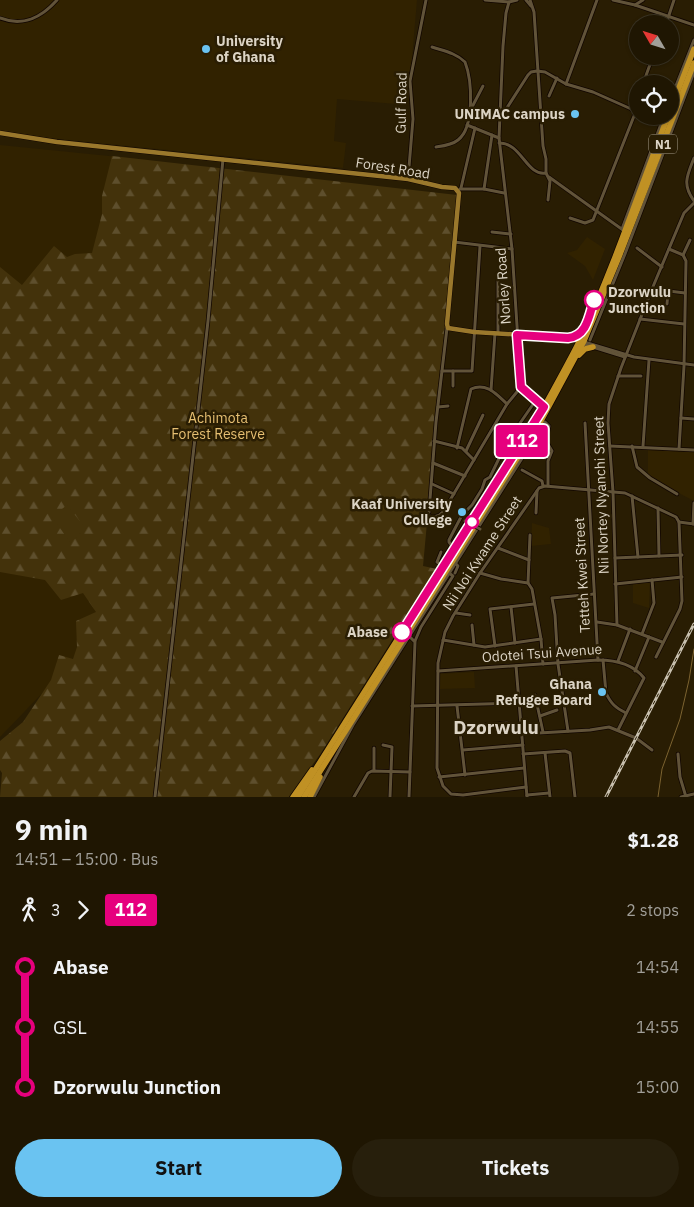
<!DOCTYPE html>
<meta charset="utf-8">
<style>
:root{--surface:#1f1602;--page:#271f0c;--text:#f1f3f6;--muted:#a19f99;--line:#3c3524;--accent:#6ac3f1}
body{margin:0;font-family:"IBM Plex Sans",sans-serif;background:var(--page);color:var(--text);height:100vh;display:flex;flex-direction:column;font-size:19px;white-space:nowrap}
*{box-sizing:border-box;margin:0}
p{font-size:16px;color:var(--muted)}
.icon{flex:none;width:28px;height:28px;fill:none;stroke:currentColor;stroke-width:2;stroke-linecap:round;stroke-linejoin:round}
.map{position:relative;height:797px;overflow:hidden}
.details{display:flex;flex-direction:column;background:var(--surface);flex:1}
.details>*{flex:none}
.badge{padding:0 10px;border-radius:4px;font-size:18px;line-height:32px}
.needle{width:32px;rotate:309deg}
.controls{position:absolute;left:629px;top:15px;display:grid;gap:10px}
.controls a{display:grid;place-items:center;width:50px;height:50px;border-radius:50%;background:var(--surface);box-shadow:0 1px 4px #0004,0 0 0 1px var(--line);font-size:25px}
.map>.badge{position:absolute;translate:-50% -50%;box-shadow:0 0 0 2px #fff}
.legs{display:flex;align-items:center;gap:8px;height:55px;padding:0 15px;font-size:16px}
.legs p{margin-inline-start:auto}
.headline{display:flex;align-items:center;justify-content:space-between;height:85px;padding:0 15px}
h1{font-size:28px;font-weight:700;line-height:38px}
.button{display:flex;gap:10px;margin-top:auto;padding:10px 15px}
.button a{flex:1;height:58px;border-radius:30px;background:var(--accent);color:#111;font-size:20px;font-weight:700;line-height:58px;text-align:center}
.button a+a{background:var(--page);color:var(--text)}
ul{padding:0 15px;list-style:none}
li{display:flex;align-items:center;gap:18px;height:60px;font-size:19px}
li i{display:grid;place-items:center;width:8px;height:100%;margin:0 6px;background:currentColor}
li i::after{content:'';width:12px;height:12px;margin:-6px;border:4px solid;border-radius:50%;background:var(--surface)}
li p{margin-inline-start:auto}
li:first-child i{background:linear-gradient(#0000 50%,currentColor 0)}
li:last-child i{background:linear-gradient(currentColor 50%,#0000 0)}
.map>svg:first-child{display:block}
.built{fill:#312200}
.forest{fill:url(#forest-firs)}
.pitch{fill:#43320b}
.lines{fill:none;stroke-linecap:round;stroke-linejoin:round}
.stream{stroke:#7c6330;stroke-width:1}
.minor-casing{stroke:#110600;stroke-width:4.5}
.major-casing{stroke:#110600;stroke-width:5.5}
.highway-casing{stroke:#110600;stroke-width:7}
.minor{stroke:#615339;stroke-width:3}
.major{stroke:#9a782c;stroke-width:4.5}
.highway{stroke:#c09124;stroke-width:5.5}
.rail-casing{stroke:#c9c1b0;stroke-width:3}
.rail{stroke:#291d03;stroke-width:1;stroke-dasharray:4;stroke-linecap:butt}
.minor-bridge-casing{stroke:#110600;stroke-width:4.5;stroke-linecap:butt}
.minor-bridge{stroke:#615339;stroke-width:3}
.line-1-casing{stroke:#fff;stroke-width:11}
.line-1{stroke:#e6007e;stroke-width:8}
.poi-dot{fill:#6ac3f1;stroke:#291d03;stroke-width:2}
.stop-1-dot{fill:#fff;stroke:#e6007e;stroke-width:2.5}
.labels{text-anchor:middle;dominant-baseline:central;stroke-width:5;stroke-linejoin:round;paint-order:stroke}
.shield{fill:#291d03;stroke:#a69d8b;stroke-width:1}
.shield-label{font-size:12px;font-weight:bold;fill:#dcd4c5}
.poi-label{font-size:14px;font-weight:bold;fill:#dcd4c5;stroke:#291d03;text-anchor:end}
.street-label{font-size:14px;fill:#dcd4c5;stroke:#291d03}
.stop-label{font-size:14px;font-weight:bold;fill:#dcd4c5;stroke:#291d03;text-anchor:start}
.park-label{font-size:14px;fill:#e6bf72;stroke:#291d03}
.district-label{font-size:19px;font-weight:bold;fill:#dcd4c5;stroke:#291d03}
</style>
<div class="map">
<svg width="694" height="797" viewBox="0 0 694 797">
<defs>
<pattern id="forest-firs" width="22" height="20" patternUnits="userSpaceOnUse" patternTransform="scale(1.25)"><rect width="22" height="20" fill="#43320b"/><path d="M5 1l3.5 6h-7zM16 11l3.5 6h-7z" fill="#5e4f2d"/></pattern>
</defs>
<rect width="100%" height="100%" fill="#291d03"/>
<g class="built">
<path d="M0 0H417L408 105 337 99 334 141 346 143 343 168 0 133Z"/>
<path d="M0 145 149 160 131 311 0 298Z"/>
<path d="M587 237 605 249 593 280 585 266 567 253 577 250Z"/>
<path d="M648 450 694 452V501L648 477Z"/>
<path d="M0 518 115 609 51 684 0 737Z"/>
<path d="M532 523 549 528 551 544 531 546Z"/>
<path d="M650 579 649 608 633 603V580Z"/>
<path d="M694 622V625L607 797H605Z"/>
<path d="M474 672 475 688 439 689V674Z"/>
</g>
<path class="forest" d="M112 156 457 195 423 566 437 569 321 753 289 797H0L2 773 0 770V741L23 722 51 680 59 655 73 659 77 647 76 621 96 612 83 593 61 600 45 580 0 572V267L22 285 54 246 67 257 75 254 92 253 102 214V196Z"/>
<path class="pitch" d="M67 505 86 529 70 542 52 517Z"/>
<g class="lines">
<path class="stream" d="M658 797 662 769 680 719 689 680 694 649"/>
<defs>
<g id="minor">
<path d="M485 0 509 2 517 0"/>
<path d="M526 0 531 6"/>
<path d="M530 0 534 12 543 146 546 159V173L550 181 548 200"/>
<path d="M613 0 635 5 694 25"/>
<path d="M635 5 643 0"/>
<path d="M0 18C23 27 41 18 57 0"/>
<path d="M666 24 674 0"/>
<path d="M432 47C444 51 456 53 465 62 472 80 475 127 458 140 452 145 443 146 436 147"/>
<path d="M566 84 597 0"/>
<path d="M643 84 653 56"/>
<path d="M549 96 557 78"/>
<path d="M670 101 694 40"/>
<path d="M471 109 483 86"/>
<path d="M632 110 638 97"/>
<path d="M647 116 663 123"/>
<path d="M501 117 528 75 531 72 537 71 545 72 566 84 593 92 638 112"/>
<path d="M467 125 499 138"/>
<path d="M499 143C521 142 527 177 546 173"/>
<path d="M694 158C687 176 682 184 694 201"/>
<path d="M549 177 623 230"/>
<path d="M408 179 413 119 410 81 426 0"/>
<path d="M461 188 475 128"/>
<path d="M460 189H484L504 193"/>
<path d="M484 189 492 135"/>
<path d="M570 218 585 223 593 220 636 111"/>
<path d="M622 229 664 116"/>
<path d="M492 232 511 234"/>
<path d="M454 242 512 249"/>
<path d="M637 248 662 267"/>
<path d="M669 249 683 255 686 261 684 366 679 449"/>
<path d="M683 255 690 240"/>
<path d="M652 289 685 293"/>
<path d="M667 304 668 291"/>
<path d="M640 319 684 324"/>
<path d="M447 328 436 422 429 512 427 515C432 518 439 517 443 512L507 404 521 387 512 249 499 138 503 46 506 13 509 2"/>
<path d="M498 333V273"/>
<path d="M590 340 625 254 694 72"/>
<path d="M584 342 634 357 694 365"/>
<path d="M583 344 625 357"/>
<path d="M442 371H472L480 246"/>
<path d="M618 376H641"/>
<path d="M453 386V371"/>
<path d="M521 387 543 406"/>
<path d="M491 390 495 333"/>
<path d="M438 407 448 406"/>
<path d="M681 418 694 419"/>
<path d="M585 423 598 660"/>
<path d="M434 441 462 448 474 460"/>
<path d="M610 446 694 450"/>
<path d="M632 446 637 467 650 478 677 494"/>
<path d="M643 446 649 360"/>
<path d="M457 448 471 389C487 382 497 395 507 404"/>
<path d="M466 451 483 415"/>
<path d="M433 463 465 476"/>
<path d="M522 470 542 481 543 486"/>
<path d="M432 484 454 494"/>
<path d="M632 496 638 557"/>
<path d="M658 508 659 556"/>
<path d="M536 513 537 491"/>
<path d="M679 522 694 524"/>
<path d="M693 524 694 503"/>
<path d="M530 535 528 583 532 589 541 639 543 664"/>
<path d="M452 546 449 542V540L462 515 472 505 482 489 485 480 490 477 507 442 536 400"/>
<path d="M498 548 529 560"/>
<path d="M441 552 437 562 440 564 475 508"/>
<path d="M615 558 682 555"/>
<path d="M455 573 458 566 455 563"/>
<path d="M480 573 501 579 528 583"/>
<path d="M615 584 682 577"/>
<path d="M511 607 515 643"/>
<path d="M456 613 470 615"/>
<path d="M597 622 617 625 662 642"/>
<path d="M472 625 474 645"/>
<path d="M617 625 613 492 608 423 609 404 621 368 652 289 684 213 694 203"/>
<path d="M642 634 654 603 652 580"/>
<path d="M409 636 415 642 409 797"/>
<path d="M443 640 485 647 541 639"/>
<path d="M415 641 421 627 453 576 449 573"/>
<path d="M495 646 490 609 534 604"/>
<path d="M603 660 606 693C611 704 616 708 626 713"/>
<path d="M618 661 630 629"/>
<path d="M516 666 527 797"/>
<path d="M438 671 598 660C615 660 633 664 644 678L618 730"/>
<path d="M635 671 649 637"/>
<path d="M535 695 543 732"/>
<path d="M412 706 519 703"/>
<path d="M457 706 465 775"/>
<path d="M540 716 557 710"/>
<path d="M460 727 507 723"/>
<path d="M568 731 558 664 555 615 552 598 594 594"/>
<path d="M522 734 590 730 609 727 636 738 652 750"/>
<path d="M383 745 392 747 390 797"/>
<path d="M463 750 523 745"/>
<path d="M545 753 550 797"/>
<path d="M523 754 565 751 570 753 575 797"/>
<path d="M678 754 680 777 686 797"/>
<path d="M374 770V748"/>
<path d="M439 777 524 768"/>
<path d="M526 787 463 795 451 794 443 786 437 768 438 663 445 632 453 616 480 573 539 488 545 486 625 493 676 517 679 522 682 601 680 609 656 657"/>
<path d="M527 795 549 793"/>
<path d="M155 797 208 321 223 159"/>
<path d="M314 797 353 725 545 422 549 426 546 441 552 451 548 461V486"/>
<path d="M354 797 368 773 372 771 410 772"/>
<path d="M681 797 694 794"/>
</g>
<path id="major" d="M0 133 57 142 408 179 442 187 455 188 459 193 447 324 448 328 474 332 555 337 582 341"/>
<g id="highway">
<path d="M670 111 694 49"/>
<path d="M568 338 575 337 582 332"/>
<path d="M579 355 585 349 593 347"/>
<path d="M293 797 312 770"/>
<path d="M298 797 544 407C556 385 569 362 580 340 614 267 639 191 668 116"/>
<path d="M304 797 542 419 584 341 619 257 694 63"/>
<path d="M310 797 320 777"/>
</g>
</defs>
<use href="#minor" class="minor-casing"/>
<use href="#major" class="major-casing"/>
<use href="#highway" class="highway-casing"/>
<use href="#minor" class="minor"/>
<use href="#major" class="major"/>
<use href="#highway" class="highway"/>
<defs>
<path id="rail" d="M606 797 694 624"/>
</defs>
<use href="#rail" class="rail-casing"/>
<use href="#rail" class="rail"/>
<defs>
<path id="minor-bridge" d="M465 521 480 529"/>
</defs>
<use href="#minor-bridge" class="minor-bridge-casing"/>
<use href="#minor-bridge" class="minor-bridge"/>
</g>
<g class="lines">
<defs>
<path id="line-1" d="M402 632 544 407 521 387 517 335 568 338C587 336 589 316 594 300"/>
</defs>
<use href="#line-1" class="line-1-casing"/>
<use href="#line-1" class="line-1"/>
</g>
<g class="poi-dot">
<circle cx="206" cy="49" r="5"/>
<circle cx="575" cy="114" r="5"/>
<circle cx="462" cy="512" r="5"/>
<circle cx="602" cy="692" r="5"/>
</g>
<g class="stop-1-dot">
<circle cx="594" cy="300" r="9"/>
<circle cx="472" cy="522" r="6"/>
<circle cx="402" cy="632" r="9"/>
</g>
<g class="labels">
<rect class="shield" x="649" y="134.5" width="28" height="19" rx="4"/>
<g class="shield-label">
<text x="663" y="144">N1</text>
</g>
<g class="poi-label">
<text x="216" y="41" text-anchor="start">University<tspan x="216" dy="16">of Ghana</tspan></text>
<text x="565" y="114">UNIMAC campus</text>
<text x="452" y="504">Kaaf University<tspan x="452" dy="16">College</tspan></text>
<text x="592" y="684">Ghana<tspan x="592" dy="16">Refugee Board</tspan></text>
</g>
<g class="street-label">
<text transform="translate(401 103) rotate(-89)">Gulf Road</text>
<text transform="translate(393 168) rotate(9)">Forest Road</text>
<text transform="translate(503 286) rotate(-94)">Norley Road</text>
<text transform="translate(601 495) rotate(-92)">Nii Nortey Nyanchi Street</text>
<text transform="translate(482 553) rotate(-57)">Nii Noi Kwame Street</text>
<text transform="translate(582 575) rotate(-93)">Tetteh Kwei Street</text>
<text transform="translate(542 653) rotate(-4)">Odotei Tsui Avenue</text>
</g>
<g class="stop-label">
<text x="608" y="292">Dzorwulu<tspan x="608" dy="16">Junction</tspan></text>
<text x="388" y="632" text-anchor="end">Abase</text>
</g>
<g class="park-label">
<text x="218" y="418">Achimota<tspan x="218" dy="16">Forest Reserve</tspan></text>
</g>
<g class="district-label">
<text x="496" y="727">Dzorwulu</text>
</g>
</g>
</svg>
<div class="controls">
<a><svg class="needle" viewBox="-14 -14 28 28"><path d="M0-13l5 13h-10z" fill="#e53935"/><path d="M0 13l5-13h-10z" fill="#a19f99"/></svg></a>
<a><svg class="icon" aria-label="locate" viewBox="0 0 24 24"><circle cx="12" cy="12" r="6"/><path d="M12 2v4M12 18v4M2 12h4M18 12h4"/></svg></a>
</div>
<b class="badge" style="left:522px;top:441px;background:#e6007e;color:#fff">112</b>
</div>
<section class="details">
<div class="headline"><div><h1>9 min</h1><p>14:51 – 15:00 · Bus</p></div><b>$1.28</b></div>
<div class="legs"><svg class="icon" aria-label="walk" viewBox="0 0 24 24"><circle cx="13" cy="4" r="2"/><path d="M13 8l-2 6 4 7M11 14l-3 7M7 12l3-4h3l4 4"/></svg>3<svg class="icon" aria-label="forward" viewBox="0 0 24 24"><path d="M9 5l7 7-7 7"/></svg><b class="badge" style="background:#e6007e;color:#fff">112</b><p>2 stops</p></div>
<ul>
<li><i style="color:#e6007e"></i><b>Abase</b><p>14:54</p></li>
<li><i style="color:#e6007e"></i><span>GSL</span><p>14:55</p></li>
<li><i style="color:#e6007e"></i><b>Dzorwulu Junction</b><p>15:00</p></li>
</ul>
<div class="button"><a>Start</a><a>Tickets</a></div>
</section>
